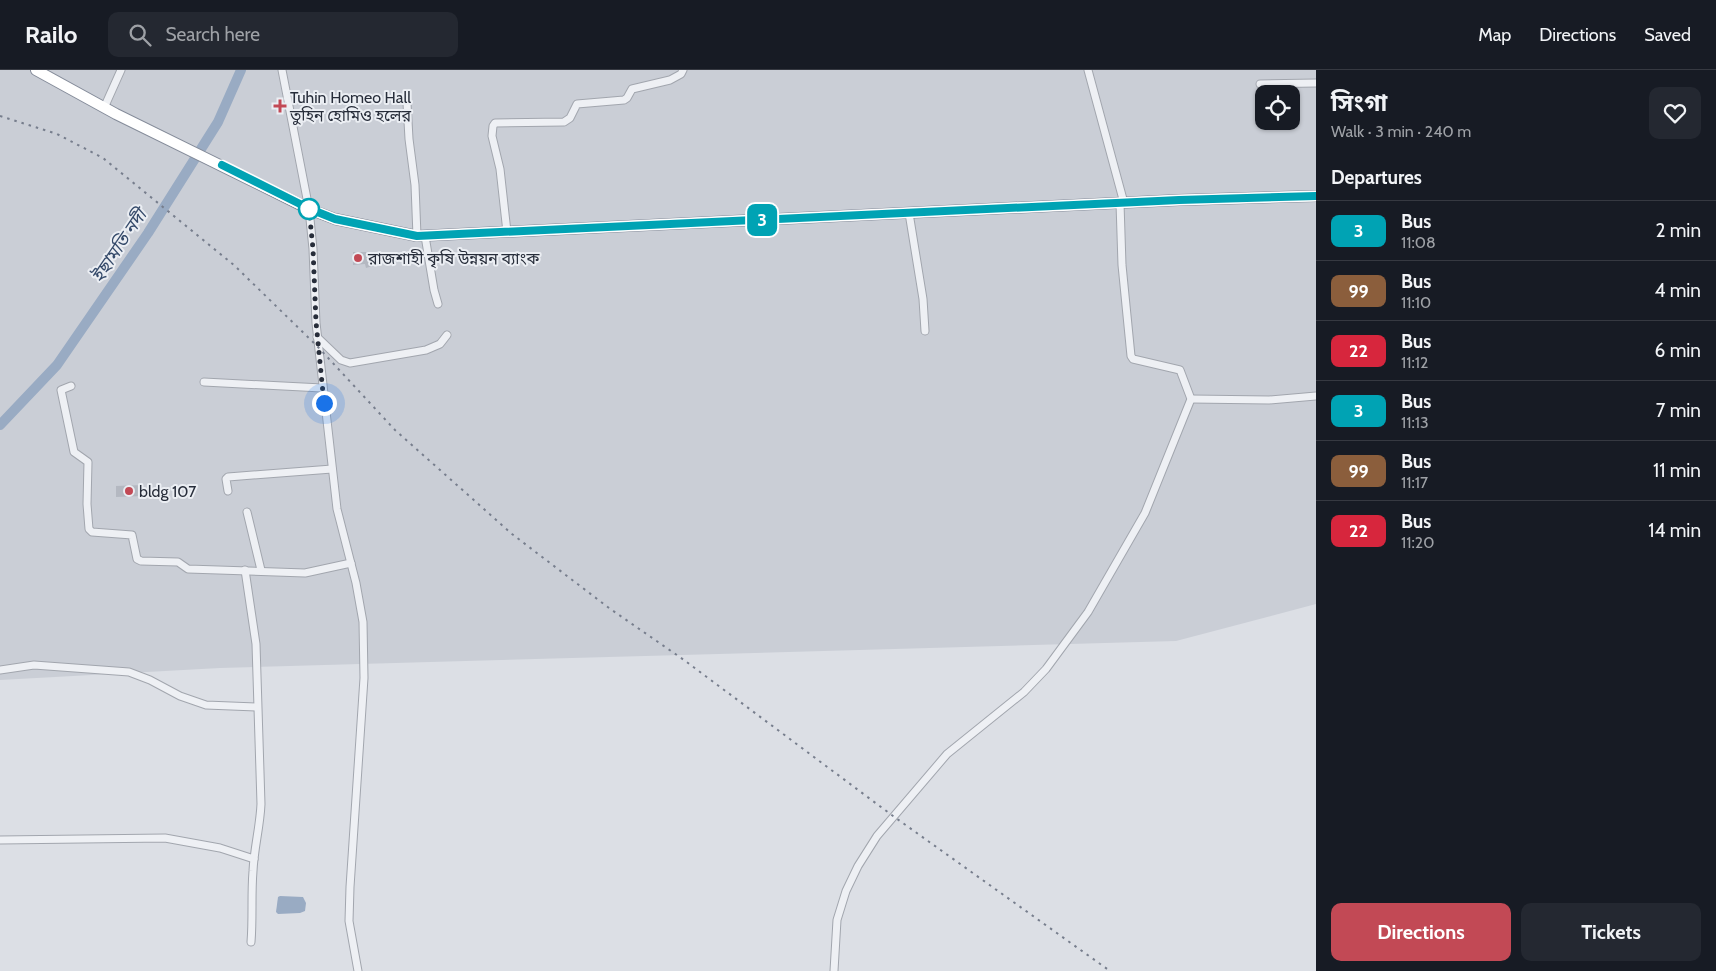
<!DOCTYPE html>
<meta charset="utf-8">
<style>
:root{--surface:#171b24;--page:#242831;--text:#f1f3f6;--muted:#9ea1a6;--line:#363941;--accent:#c24955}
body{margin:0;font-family:Cabin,"Noto Sans Bengali",sans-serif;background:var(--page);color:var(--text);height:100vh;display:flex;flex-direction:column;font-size:19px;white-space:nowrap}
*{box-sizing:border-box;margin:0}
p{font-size:16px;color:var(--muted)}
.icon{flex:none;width:28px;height:28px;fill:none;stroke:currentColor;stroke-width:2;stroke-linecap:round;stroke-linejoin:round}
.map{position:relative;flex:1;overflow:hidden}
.side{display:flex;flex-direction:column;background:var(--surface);width:400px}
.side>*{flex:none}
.badge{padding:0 10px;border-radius:8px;font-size:18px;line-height:32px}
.controls{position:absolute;left:1255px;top:15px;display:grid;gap:10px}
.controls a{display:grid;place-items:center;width:45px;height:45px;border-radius:10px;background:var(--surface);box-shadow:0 1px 4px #0004;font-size:25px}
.you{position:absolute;width:25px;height:25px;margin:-12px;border:4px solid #fff;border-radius:50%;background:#1a73e8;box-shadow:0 0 0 8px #1a73e833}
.map>.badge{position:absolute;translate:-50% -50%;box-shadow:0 0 0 2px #fff}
h2{padding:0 15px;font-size:19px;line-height:45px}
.round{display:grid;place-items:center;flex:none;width:52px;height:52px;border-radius:10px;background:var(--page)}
.headline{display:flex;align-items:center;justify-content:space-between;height:85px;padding:0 15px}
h1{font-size:24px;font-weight:700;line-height:38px}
.cta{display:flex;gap:10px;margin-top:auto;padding:10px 15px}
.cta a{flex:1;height:58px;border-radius:10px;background:var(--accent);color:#fff;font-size:20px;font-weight:700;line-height:58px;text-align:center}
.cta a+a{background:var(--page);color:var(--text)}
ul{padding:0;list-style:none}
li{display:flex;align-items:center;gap:15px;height:60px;padding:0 15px;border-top:1px solid var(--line)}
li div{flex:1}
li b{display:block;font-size:19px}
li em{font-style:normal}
li .badge{min-width:55px;font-weight:700;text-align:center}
header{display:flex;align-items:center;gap:30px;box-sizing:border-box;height:70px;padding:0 25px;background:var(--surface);border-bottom:1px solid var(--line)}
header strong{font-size:24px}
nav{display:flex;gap:28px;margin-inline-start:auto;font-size:18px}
.search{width:350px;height:45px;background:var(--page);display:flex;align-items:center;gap:12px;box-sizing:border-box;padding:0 18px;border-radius:10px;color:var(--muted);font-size:19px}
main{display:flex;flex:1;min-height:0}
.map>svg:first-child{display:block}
.built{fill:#caced6;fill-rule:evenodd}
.water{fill:#99abc3}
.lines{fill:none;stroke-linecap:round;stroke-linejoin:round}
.river{stroke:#99abc3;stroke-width:10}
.building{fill:#b4b8c1}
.minor-casing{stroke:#a2a6ae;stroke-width:9}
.highway-casing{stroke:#858c9a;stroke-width:12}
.minor{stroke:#eef0f4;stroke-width:7}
.highway{stroke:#fff;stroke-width:10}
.rail{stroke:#777e8d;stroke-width:2;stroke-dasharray:2.5 5;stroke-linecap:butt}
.line-casing{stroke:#fff;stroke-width:11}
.line{stroke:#00a3b4;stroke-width:8}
.walk{stroke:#272d3a;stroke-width:5;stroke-dasharray:0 9}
.poi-dot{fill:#c24955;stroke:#ebeef3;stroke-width:2}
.stop-dot{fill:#fff;stroke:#00a3b4;stroke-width:2.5}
.labels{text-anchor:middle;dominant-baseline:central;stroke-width:4;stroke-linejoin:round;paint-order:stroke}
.poi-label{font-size:16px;fill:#272d3a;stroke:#ebeef3;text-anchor:start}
.water-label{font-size:18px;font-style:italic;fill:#354a6a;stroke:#ebeef3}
</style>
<header>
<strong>Railo</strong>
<div class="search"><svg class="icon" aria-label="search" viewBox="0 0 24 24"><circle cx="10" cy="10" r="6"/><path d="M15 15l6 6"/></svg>Search here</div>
<nav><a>Map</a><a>Directions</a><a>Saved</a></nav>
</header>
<main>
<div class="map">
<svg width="1316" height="901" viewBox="0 0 1316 901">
<rect width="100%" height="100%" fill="#dcdfe5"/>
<path class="built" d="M0 0H1316V534L1176 571 220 598 0 610ZM1264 24H1291V51H1264Z"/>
<path class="water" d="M280 826 303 827 306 833 305 841 300 843 278 844 276 842 278 827Z"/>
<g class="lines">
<path class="river" d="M0 355 57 295 148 163 218 52 241 0"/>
</g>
<g class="building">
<path d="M353 182H372L376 195 366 198 365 194 353 195Z"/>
<path d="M143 415V426L116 427V416Z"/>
</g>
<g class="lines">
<defs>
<g id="minor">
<path d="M282 0 309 139 313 179 316 253 337 439 356 513 363 552 364 608 350 817 349 851 358 901"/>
<path d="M1088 0 1124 133"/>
<path d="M1260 14 1316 13"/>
<path d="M407 33 409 69 415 115 417 166"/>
<path d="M104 38 121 0"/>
<path d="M909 143 923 229 925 261"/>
<path d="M507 162 500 99 492 66 493 56 495 53 564 52 570 48 577 34 624 30 627 28 632 19 670 10 681 4 683 0"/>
<path d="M425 166 434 220 438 234"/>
<path d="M317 267 341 290 350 293 426 280 440 274 447 265"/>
<path d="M204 312 322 318"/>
<path d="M71 316 61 320 74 382 88 392 87 434 89 459 92 462 132 465 137 489 141 491 178 492 188 499 305 503 351 493"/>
<path d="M1191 329 1269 330 1316 326"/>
<path d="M228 421 226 409 228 407 332 399"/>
<path d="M247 442 261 500"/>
<path d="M245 500 256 574 261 734C260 757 254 778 253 801 251 825 253 848 251 872"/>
<path d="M0 600 34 595 129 602 150 610 180 626 206 635 257 637"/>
<path d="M0 770 165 768 220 778 254 789"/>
<path d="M834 901 837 850 846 821 858 796 877 766 947 684 1024 622 1046 599 1088 542 1145 443 1191 329 1180 300 1133 289 1131 286 1122 195 1120 133"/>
</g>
<path id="highway" d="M36 0 116 44 309 139 335 149 417 166 1179 130 1316 126"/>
</defs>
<use href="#minor" class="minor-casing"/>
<use href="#highway" class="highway-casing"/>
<use href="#minor" class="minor"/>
<use href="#highway" class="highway"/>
<path class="rail" d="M0 46 57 64 103 88 235 196 318 277 395 360 512 464 609 538 684 590 893 746 1110 901"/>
</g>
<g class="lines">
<defs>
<path id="line" d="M222 95 310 139 335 149 417 166 1179 130 1316 126"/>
</defs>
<use href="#line" class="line-casing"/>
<use href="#line" class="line"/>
<path class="walk" d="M309 139 313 179 316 252 324 333"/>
</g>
<g class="poi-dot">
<path d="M277.5 28.5h5v5h5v5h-5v5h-5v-5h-5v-5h5z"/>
<circle cx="358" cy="188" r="5"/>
<circle cx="129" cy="421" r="5"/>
</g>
<circle class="stop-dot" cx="309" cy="139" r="10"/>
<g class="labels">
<g class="poi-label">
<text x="290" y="27">Tuhin Homeo Hall<tspan x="290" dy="18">তুহিন হোমিও হলের</tspan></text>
<text x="368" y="188">রাজশাহী কৃষি উন্নয়ন ব্যাংক</text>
<text x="139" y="421">bldg 107</text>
</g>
<g class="water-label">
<text transform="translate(119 176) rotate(-56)">ইছামতি নদী</text>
</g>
</g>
</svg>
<div class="controls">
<a><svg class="icon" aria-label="locate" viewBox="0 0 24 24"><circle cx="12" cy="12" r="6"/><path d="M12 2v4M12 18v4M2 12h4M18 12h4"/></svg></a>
</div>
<div class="you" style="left:324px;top:333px"></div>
<b class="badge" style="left:762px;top:150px;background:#00a3b4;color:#fff">3</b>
</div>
<section class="side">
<div class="headline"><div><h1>সিংগা</h1><p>Walk · 3 min · 240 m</p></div><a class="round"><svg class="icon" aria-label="heart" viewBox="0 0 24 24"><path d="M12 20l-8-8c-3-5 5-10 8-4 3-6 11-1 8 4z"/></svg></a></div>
<h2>Departures</h2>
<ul>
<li><span class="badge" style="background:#00a3b4;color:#fff">3</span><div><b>Bus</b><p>11:08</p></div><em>2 min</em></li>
<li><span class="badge" style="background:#8b5e3c;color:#fff">99</span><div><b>Bus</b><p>11:10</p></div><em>4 min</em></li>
<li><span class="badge" style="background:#d7263d;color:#fff">22</span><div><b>Bus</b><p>11:12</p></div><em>6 min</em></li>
<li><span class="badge" style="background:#00a3b4;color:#fff">3</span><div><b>Bus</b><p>11:13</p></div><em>7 min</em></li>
<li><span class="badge" style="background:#8b5e3c;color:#fff">99</span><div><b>Bus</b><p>11:17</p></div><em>11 min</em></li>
<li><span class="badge" style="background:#d7263d;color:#fff">22</span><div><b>Bus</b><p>11:20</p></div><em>14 min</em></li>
</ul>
<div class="cta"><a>Directions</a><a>Tickets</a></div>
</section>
</main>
